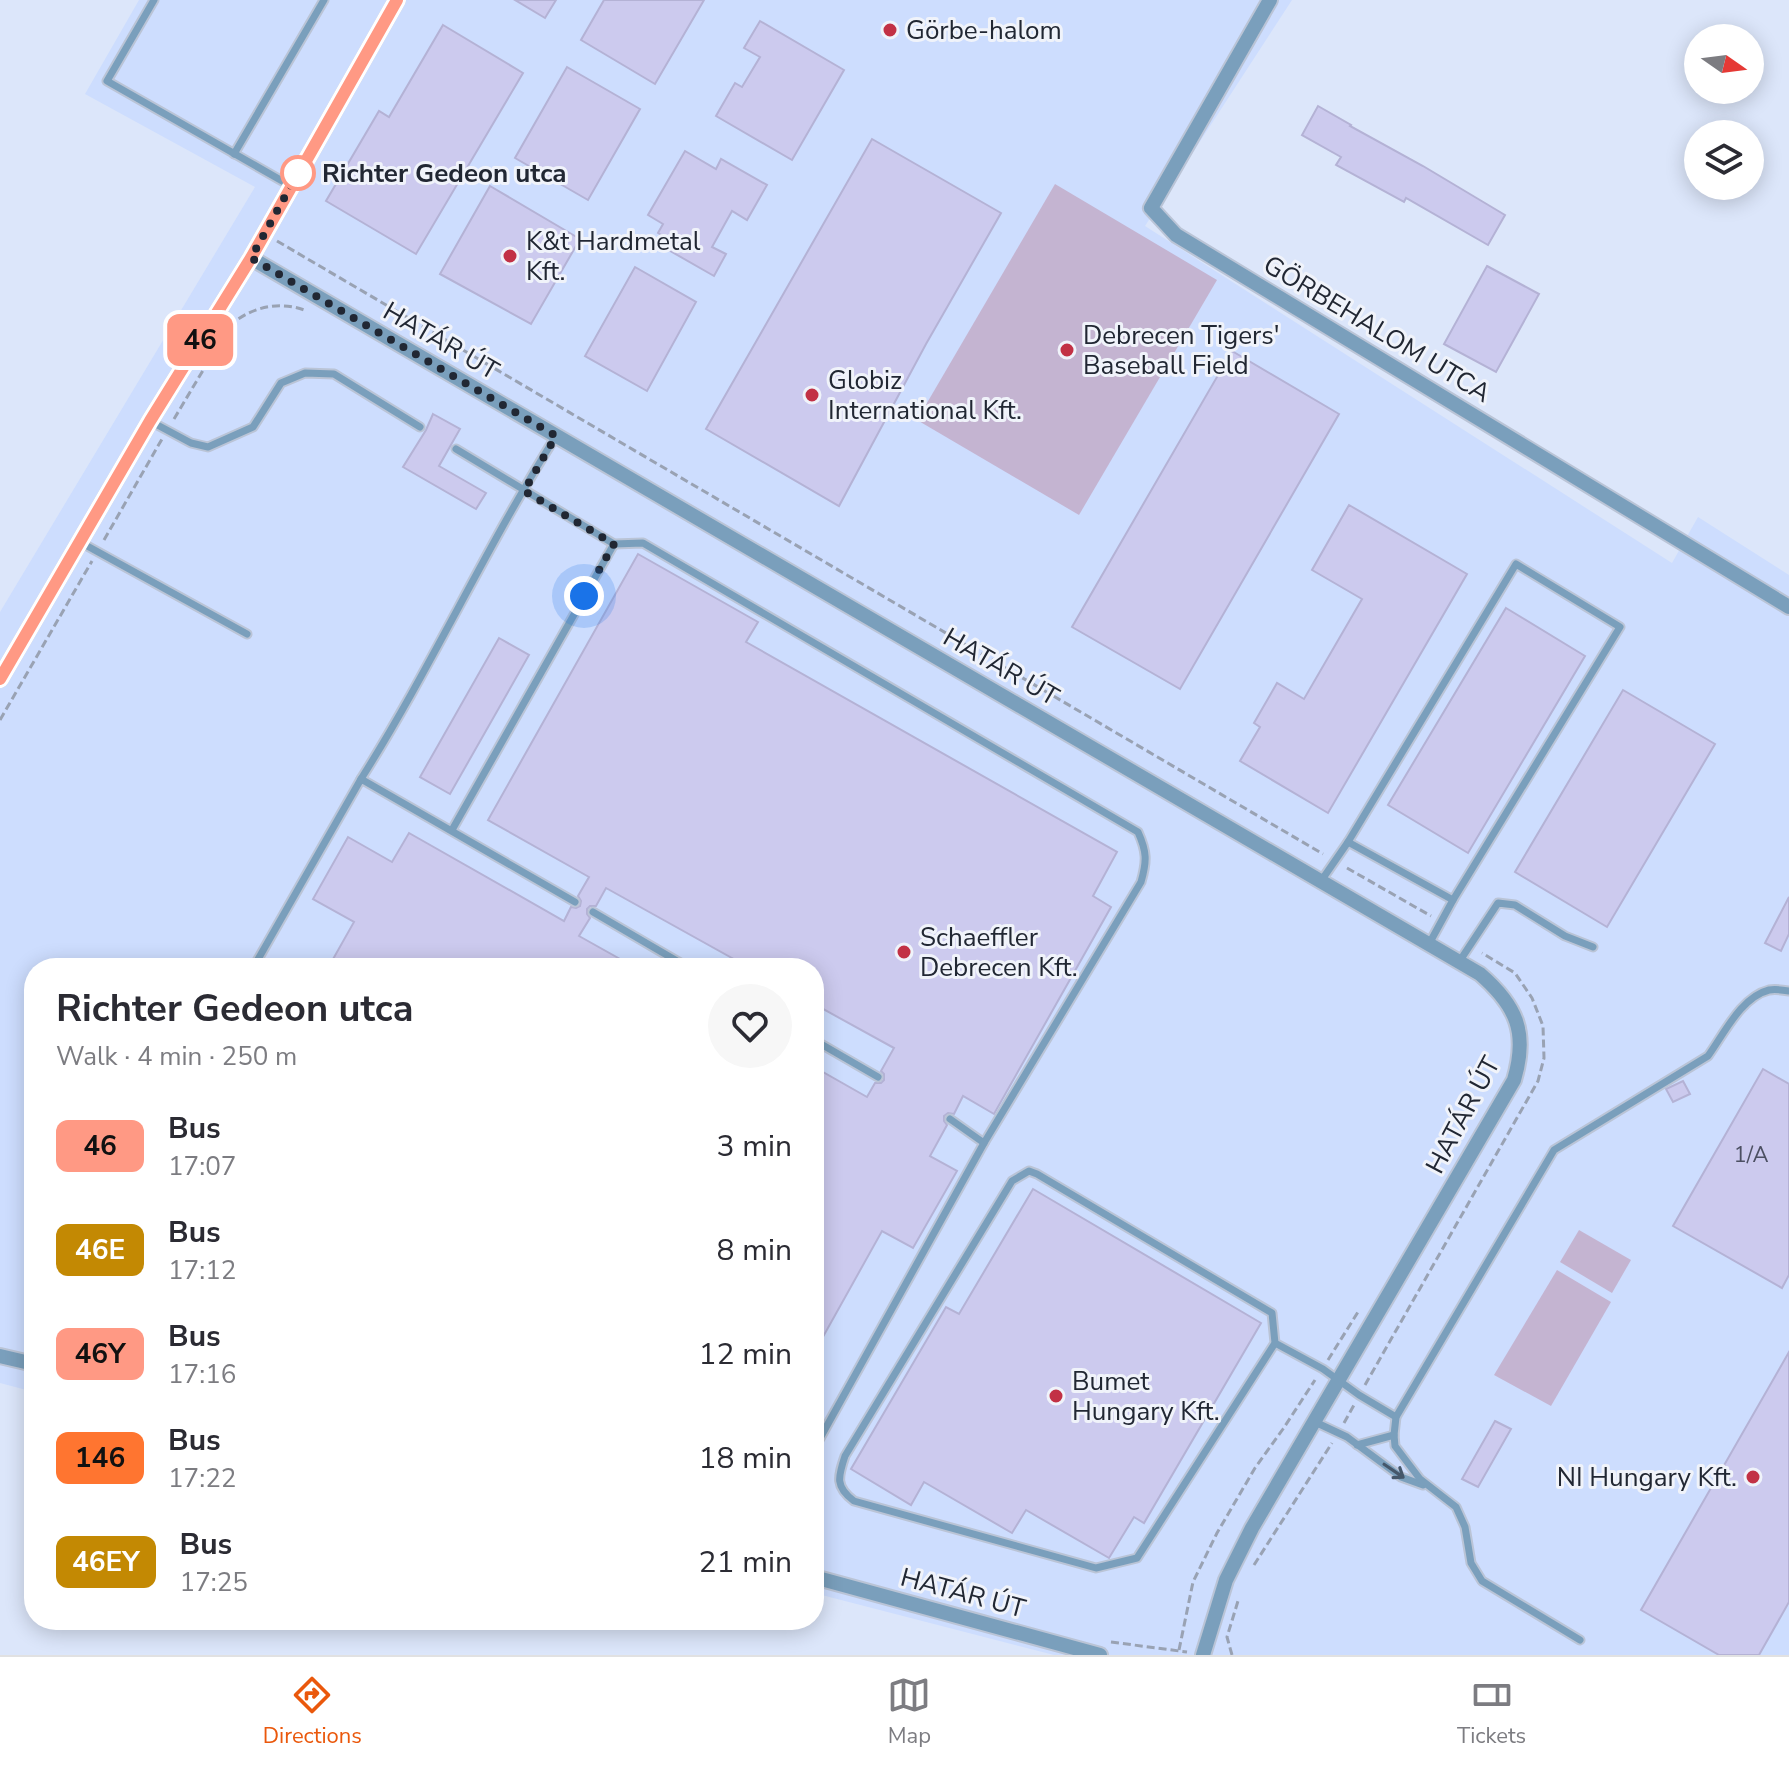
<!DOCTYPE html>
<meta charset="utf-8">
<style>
:root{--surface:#fff;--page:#f7f7f7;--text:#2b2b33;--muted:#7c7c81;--line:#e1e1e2;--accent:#ea580c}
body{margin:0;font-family:"Nunito Sans",sans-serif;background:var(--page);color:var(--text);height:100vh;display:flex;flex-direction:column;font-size:30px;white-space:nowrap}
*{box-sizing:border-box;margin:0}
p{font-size:26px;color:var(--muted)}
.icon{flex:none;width:44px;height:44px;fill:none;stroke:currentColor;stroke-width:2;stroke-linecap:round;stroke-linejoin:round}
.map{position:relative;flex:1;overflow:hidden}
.drawer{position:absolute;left:24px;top:958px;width:800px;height:672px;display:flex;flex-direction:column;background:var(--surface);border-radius:32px;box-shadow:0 4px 20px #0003}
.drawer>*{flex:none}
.badge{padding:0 16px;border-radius:12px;font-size:28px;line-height:52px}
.needle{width:52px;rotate:104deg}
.buttons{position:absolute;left:1684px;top:24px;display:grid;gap:16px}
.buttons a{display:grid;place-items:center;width:80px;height:80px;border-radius:50%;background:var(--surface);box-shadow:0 4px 20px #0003;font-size:40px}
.you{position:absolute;width:40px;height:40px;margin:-20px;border:6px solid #fff;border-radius:50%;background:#1a73e8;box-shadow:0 0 0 12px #1a73e833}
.map>.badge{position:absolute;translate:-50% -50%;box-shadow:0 0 0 4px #fff}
.round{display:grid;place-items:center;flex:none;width:84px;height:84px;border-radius:42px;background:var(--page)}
.head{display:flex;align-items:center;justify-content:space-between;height:136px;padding:0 32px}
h1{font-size:38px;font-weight:700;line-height:60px}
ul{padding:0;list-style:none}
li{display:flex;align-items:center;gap:24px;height:104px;padding:0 32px}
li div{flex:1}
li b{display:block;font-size:30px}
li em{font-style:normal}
li .badge{min-width:88px;font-weight:700;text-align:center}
.tab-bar{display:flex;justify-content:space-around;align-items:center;height:112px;border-top:2px solid var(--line);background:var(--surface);font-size:22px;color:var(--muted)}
.tab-bar a{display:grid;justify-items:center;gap:4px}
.tab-bar .current{color:var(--accent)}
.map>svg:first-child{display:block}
.built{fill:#cdddfe}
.green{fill:#c4b4d1}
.building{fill:#cccaee;stroke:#b4b2d5;stroke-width:2}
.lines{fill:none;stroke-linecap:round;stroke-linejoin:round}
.lane-casing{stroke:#bac4d6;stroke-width:11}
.street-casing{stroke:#bac4d6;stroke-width:18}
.path{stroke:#99a2b3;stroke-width:3;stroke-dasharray:8 4;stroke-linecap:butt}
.lane{stroke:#7a9fbc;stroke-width:7}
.street{stroke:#7a9fbc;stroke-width:14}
.oneway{stroke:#45576a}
.line-casing{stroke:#fff;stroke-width:18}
.line{stroke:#ff9984;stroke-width:12}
.walk{stroke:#212733;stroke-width:8;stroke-dasharray:0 14.4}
.poi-dot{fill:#c23145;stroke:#f0f3fa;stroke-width:3}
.stop-dot{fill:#fff;stroke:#ff9984;stroke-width:4}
.labels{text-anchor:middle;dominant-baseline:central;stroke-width:6;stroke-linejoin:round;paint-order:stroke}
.number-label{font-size:22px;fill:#4c5062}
.poi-label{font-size:26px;fill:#212733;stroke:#f0f3fa;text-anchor:start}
.stop-label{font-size:26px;font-weight:bold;fill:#212733;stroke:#f0f3fa;text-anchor:start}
.street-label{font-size:26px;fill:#212733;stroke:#f0f3fa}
</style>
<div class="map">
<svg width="1789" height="1655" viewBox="0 0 1789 1655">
<rect width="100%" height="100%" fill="#dce6fa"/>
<path class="built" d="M139 0H1292L1145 226 1672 563 1698 517 1789 575V1655H1054L814 1593V968H34V1392L0 1383V612L255 187 85 94Z"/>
<g class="green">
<path d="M1055 184 1217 280 1079 515 917 420Z"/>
<path d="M1579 1230 1631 1260 1612 1293 1560 1262Z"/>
<path d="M1557 1270 1611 1302 1551 1406 1494 1375Z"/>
</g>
<g class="building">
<path d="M515 0H556L545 18Z"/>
<path d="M604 0H704L655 84 581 40Z"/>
<path d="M760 21 844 70 792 160 716 116 735 83 742 87 760 57 744 48Z"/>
<path d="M443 25 523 73 416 254 326 201 379 111 389 117Z"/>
<path d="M567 67 640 109 588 200 515 158Z"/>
<path d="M1318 106 1351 125 1350 126 1423 166 1505 215 1488 245 1406 198 1404 202 1336 165 1341 157 1302 135Z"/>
<path d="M872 139 1001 213 926 344 839 506 706 429Z"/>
<path d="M685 151 716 169 721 159 767 185 747 220 732 211 712 247 726 254 714 276 665 248 670 240 658 233 663 224 648 215Z"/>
<path d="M490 186 580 239 531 324 440 274Z"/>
<path d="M1487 266 1539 294 1496 372 1444 344Z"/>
<path d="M635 267 696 302 647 391 585 356Z"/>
<path d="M1232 351 1339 414 1180 689 1072 627Z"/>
<path d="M433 414 460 429 439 466 486 493 476 509 403 467 426 430Z"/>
<path d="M1349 505 1467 574 1328 813 1240 761 1260 727 1254 723 1277 683 1304 699 1362 599 1312 570Z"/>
<path d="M638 554 758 622 746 642 1117 852 1093 896 1111 907 994 1114 963 1096 954 1114 948 1113 944 1116V1121L947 1125 930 1156 957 1171 913 1248 882 1231 814 1353V1067L867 1097 875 1083H881L884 1080V1074L881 1071 894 1048 814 1004V968H750L606 888 596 906H590L587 909V914L590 918 579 936 636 968H328L354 922 313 899 348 837 392 862 409 833 564 921 571 907 576 908 580 906 581 901 578 896 589 877 488 820Z"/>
<path d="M1506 608 1585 656 1468 853 1388 805Z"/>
<path d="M499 638 529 655 450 794 420 777Z"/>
<path d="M1623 690 1715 744 1607 927 1515 872Z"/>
<path d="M1789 897V934L1781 951 1765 943Z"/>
<path d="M1763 1069 1789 1084V1275L1782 1288 1673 1226Z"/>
<path d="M1683 1081 1690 1094 1673 1102 1666 1089Z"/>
<path d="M1033 1189 1261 1323 1144 1523 1134 1517 1109 1558 1026 1510 1012 1533 924 1482 911 1505 851 1469 946 1307 959 1314Z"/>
<path d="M1789 1352V1602L1759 1655H1719L1641 1610Z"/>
<path d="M1495 1421 1511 1429 1478 1487 1462 1479Z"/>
</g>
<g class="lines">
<defs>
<g id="lane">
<path d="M154 0 107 81 291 186"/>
<path d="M234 154 324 0"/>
<path d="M150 421 191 443 208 447 253 427 281 383 305 373 334 374 420 427"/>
<path d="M456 449 614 544 643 543 1138 832C1147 852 1147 861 1141 882L984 1143"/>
<path d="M80 542 247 634"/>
<path d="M361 779C431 668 486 547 556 436"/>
<path d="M452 830 614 544"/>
<path d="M1348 842 1516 564 1620 627 1453 900"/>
<path d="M1321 881 1348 842 1453 900 1429 944"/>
<path d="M593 912 689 968"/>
<path d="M1459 962 1498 903 1515 905 1565 936 1593 947"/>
<path d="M253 968 361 779 575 902"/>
<path d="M814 1040 878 1077"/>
<path d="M1275 1343 1272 1313 1037 1174 1029 1171 1012 1181 845 1456C838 1477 835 1487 854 1501L1096 1568 1137 1558 1275 1343 1323 1369 1359 1395 1396 1417"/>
<path d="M1315 1422 1347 1437 1401 1477 1423 1485"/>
<path d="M1357 1445 1394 1435"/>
<path d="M814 1449 984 1143 950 1119"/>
<path d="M1580 1640 1482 1581 1471 1563 1465 1527 1456 1507 1420 1479 1395 1446 1394 1435 1396 1417 1554 1150 1708 1056C1724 1034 1741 997 1769 990 1775 989 1783 990 1789 991"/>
</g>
<g id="street">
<path d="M1270 0 1151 208 1176 235 1789 607"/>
<path d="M251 258 1480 974C1517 1006 1528 1033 1514 1080L1252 1528 1226 1580 1203 1655"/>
<path d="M0 679 150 421 251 258 397 0"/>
<path d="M0 1356 34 1364"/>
<path d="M814 1577 1100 1655"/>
</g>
</defs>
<use href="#lane" class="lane-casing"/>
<use href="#street" class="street-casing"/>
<g class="path">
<path d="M277 241 1323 854"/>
<path d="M229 326C251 307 279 300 307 311"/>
<path d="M174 419 205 367"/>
<path d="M104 540 162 439"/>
<path d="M0 720 92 561"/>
<path d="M1347 868 1431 916"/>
<path d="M1328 1360 1358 1312"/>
<path d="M1365 1385 1538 1081 1544 1058 1543 1026 1532 998 1515 973 1482 953"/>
<path d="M1344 1423 1354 1405"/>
<path d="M1254 1565 1332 1443"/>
<path d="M1111 1642 1187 1652"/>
<path d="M1179 1650 1193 1582 1217 1533 1255 1468 1283 1429 1315 1380"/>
<path d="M1232 1655 1227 1637 1238 1601"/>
</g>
<use href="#lane" class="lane"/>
<use href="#street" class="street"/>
</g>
<defs><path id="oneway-shaft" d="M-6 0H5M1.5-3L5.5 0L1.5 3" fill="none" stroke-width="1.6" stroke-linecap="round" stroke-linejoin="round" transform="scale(2)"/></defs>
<use class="oneway" href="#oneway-shaft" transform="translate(1394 1471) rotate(34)"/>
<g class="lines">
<defs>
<path id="line" d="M0 679 150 421 251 258 397 0"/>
</defs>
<use href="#line" class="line-casing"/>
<use href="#line" class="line"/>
<path class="walk" d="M298 173 251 258 556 436 524 491 614 544 584 596"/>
</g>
<g class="poi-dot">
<circle cx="890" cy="30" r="8"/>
<circle cx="510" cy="256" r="8"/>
<circle cx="1067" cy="350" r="8"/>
<circle cx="812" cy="395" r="8"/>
<circle cx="904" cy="952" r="8"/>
<circle cx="1056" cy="1396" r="8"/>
<circle cx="1753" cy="1477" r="8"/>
</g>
<circle class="stop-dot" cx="298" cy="173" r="16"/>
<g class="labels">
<g class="number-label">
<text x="1751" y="1155">1/A</text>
</g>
<g class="poi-label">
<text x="906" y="30">Görbe-halom</text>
<text x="526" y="241">K&amp;t Hardmetal<tspan x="526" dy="30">Kft.</tspan></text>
<text x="1083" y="335">Debrecen Tigers'<tspan x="1083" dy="30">Baseball Field</tspan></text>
<text x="828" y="380">Globiz<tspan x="828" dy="30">International Kft.</tspan></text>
<text x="920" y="937">Schaeffler<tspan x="920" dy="30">Debrecen Kft.</tspan></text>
<text x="1072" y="1381">Bumet<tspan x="1072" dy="30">Hungary Kft.</tspan></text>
<text x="1737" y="1477" text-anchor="end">NI Hungary Kft.</text>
</g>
<g class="stop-label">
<text x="322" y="173">Richter Gedeon utca</text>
</g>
<g class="street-label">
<text transform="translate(1377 329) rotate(31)">GÖRBEHALOM UTCA</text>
<text transform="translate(441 341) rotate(30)">HATÁR ÚT</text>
<text transform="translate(1001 667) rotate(30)">HATÁR ÚT</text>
<text transform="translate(1463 1115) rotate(-62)">HATÁR ÚT</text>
<text transform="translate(963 1593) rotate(15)">HATÁR ÚT</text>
</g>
</g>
</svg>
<div class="buttons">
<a><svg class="needle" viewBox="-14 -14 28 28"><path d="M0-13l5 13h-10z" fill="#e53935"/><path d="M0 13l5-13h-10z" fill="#7c7c81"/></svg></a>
<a><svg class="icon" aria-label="layers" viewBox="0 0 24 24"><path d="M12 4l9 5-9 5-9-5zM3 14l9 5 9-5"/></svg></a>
</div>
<div class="you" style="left:584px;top:596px"></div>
<b class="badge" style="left:200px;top:340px;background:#ff9984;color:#111">46</b>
<section class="drawer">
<div class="head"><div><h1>Richter Gedeon utca</h1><p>Walk · 4 min · 250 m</p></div><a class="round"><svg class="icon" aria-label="heart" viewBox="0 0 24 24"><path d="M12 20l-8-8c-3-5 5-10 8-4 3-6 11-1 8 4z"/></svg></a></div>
<ul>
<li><span class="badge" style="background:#ff9984;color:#111">46</span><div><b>Bus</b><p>17:07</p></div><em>3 min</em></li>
<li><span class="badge" style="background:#c38903;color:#fff">46E</span><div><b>Bus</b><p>17:12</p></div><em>8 min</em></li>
<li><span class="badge" style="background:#ff9984;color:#111">46Y</span><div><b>Bus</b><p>17:16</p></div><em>12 min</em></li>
<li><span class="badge" style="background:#ff7530;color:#111">146</span><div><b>Bus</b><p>17:22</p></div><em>18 min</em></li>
<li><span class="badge" style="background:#c38903;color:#fff">46EY</span><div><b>Bus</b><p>17:25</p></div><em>21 min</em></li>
</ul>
</section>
</div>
<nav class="tab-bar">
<a class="current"><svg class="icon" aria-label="directions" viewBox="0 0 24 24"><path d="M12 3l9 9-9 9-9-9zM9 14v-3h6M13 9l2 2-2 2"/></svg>Directions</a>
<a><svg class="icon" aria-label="map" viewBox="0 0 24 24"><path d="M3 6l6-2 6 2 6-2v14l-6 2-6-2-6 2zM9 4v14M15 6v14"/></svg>Map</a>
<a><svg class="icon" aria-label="tickets" viewBox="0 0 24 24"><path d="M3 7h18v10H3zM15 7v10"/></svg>Tickets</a>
</nav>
